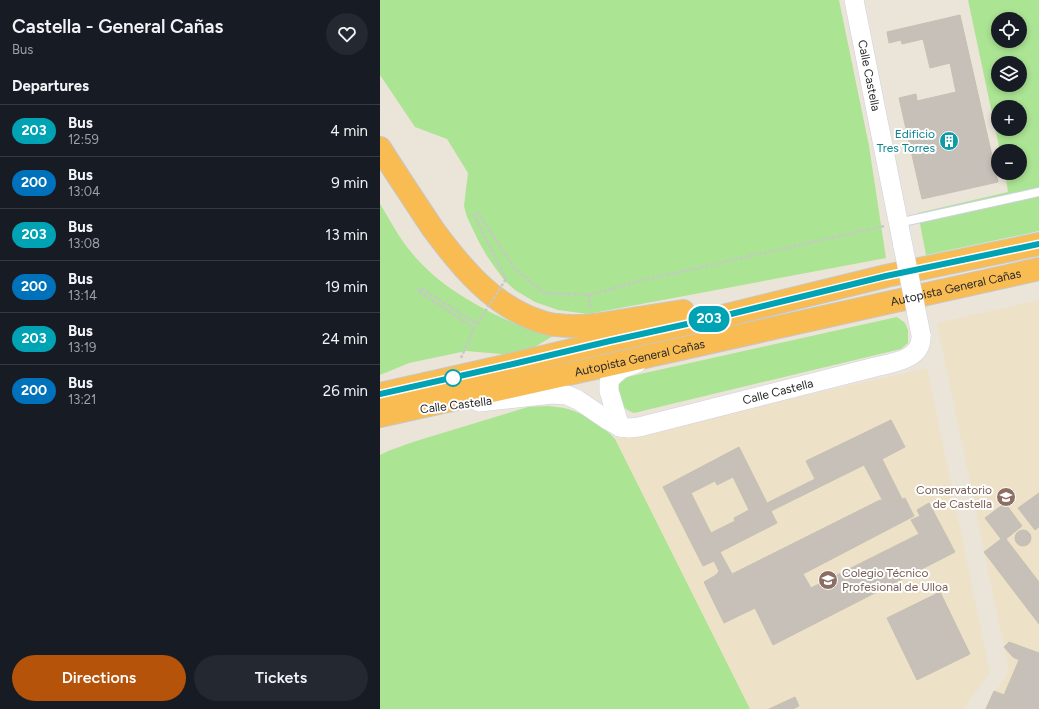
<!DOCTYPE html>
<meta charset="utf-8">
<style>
:root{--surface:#171b24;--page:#242831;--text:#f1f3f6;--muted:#9ea1a6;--line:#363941;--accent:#b45309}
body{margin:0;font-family:Figtree,sans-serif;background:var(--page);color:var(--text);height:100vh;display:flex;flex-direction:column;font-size:15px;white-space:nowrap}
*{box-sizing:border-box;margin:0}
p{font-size:13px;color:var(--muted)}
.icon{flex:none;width:22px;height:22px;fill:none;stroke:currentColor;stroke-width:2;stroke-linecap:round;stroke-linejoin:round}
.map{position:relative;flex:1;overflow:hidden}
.drawer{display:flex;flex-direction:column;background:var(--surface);width:380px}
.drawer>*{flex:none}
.badge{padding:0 8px;border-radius:13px;font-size:14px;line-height:26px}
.fabs{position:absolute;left:611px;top:12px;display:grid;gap:8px}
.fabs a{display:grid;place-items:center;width:36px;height:36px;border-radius:50%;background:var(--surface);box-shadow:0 2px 6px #0003;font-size:20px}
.map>.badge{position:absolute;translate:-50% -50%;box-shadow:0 0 0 2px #fff}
h2{padding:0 12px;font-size:15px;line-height:36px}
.round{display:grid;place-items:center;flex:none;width:42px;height:42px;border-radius:21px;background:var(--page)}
.summary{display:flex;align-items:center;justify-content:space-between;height:68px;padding:0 12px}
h1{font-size:19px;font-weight:600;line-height:30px}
.button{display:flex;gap:8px;margin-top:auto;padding:8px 12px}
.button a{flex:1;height:46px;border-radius:24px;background:var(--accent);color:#fff;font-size:16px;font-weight:600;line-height:46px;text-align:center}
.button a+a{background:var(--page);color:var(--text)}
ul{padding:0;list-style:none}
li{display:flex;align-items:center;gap:12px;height:52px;padding:0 12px;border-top:1px solid var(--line)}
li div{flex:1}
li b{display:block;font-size:15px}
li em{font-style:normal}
li .badge{min-width:44px;font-weight:700;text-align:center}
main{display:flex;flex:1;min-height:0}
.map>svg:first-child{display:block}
.education{fill:#ede2c7}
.green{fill:#abe493;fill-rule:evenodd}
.building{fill:#c6c0b8;stroke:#c6c0b2;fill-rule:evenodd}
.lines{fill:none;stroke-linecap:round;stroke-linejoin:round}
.service-casing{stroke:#ced1e1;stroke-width:10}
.tertiary-casing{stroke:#ced1e1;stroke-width:20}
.trunk-casing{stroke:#c7c7c7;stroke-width:24}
.path{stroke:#c7c7c7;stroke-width:2.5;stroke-dasharray:3 2;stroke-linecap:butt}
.service{stroke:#fff;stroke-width:8}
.tertiary{stroke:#fff;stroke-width:19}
.trunk{stroke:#f9bc52;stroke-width:22}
.tertiary-bridge-casing{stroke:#ced1e1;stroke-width:20;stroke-linecap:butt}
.path-bridge{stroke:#c7c7c7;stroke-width:2.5;stroke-dasharray:3 2;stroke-linecap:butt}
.tertiary-bridge{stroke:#fff;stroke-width:19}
.line-casing{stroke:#fff;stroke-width:9}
.line{stroke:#00a3b4;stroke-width:6}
.stop-dot{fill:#fff;stroke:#00a3b4;stroke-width:2}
.labels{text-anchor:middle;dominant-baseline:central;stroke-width:4;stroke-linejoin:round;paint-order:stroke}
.street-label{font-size:12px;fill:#282828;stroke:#fff}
.culture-label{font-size:12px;fill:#0d838f;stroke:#fff;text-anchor:end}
.education-label{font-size:12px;fill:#785e54;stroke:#fff;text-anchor:end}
</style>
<main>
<section class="drawer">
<div class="summary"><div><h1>Castella - General Cañas</h1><p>Bus</p></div><a class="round"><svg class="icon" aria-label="heart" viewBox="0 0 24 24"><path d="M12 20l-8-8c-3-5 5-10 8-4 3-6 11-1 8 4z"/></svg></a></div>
<h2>Departures</h2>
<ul>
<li><span class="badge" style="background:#00a3b4;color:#fff">203</span><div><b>Bus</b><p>12:59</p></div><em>4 min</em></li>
<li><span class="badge" style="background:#0072bc;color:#fff">200</span><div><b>Bus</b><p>13:04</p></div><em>9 min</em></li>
<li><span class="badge" style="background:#00a3b4;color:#fff">203</span><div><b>Bus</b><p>13:08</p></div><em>13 min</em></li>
<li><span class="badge" style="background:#0072bc;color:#fff">200</span><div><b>Bus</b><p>13:14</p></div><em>19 min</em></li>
<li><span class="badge" style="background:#00a3b4;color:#fff">203</span><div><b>Bus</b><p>13:19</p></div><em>24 min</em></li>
<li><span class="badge" style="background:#0072bc;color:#fff">200</span><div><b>Bus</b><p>13:21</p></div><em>26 min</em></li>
</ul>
<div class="button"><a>Directions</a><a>Tickets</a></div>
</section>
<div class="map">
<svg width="659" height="709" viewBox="0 0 659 709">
<rect width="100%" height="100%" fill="#ebe4d8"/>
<g class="education">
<path d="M659 300V709H604L629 671 557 323Z"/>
<path d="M547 368 610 673 583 709H370L235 439Z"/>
</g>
<g class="green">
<path d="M0 0H459L489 146 506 258 208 314 178 310 155 302 135 290 125 281 116 269 107 256 99 242 87 217 84 206 88 173 67 139 35 127 0 75Z"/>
<path d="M588 0H659V231L546 255 538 213 628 192 625 173H640V151H620ZM618 19H640V41H618ZM618 63H640V85H618ZM618 107H640V129H618Z"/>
<path d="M0 204C10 220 19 238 31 252 56 283 92 304 127 320 142 327 157 333 173 336L153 348 133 355 86 351 29 363 0 375Z"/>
<path d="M517 317 525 323 528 330V343L521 349 254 413C240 408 238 399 238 385L247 377Z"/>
<path d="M167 406C174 407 181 407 188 409 205 414 224 426 235 439L370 709H0V455L8 451 33 442 148 407Z"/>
</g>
<g class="building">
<path d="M580 15 618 182 542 199 519 98 536 94 537 101 576 92 570 63 550 68 543 39 522 44 521 40 509 43 507 32Z"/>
<path d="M511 420 525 447 502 459 522 499 514 503 503 501 484 465 391 511 387 503 435 479 426 461Z"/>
<path d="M359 447 397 523 340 552 352 574 500 500 514 503 525 498 534 516 423 574 431 588 539 534 531 520 540 516 537 510 549 503 575 552 393 645 375 608 344 623 324 582 336 575 339 571 334 561 323 566 283 487ZM353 477 369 510 354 518 355 521 331 533 311 493 335 481 337 485Z"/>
<path d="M659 493V527L655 530 638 508Z"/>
<path d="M625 503 642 526 626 539 659 582V624L604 552 621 539 605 518Z"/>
<circle cx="643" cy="538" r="8"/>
<path d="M560 592 590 654 537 680 507 618Z"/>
<path d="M629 642 659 653V709H606L614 691 624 695 639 660 633 657 624 647Z"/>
<path d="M415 697 419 706 413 709H389Z"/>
</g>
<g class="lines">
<defs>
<path id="service" d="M518 223 659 192"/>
<g id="tertiary">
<path id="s1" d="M474 0 523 246"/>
<path id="s2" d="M99 402 172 394 187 395 198 400 226 419 240 427 249 428 259 427 495 367C513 363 543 359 541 335"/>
<path d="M240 427 229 391V382L231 378 241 369 257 363"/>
</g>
<g id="trunk">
<path d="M0 148C17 175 35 202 53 229 81 267 113 306 159 321 165 323 171 325 177 325 200 328 223 324 246 320 265 317 284 314 303 311"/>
<path d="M0 394 133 364 230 341 343 316 506 276 659 244"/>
<path id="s3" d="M0 416 659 269"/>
</g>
</defs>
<use href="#service" class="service-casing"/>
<use href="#tertiary" class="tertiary-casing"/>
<use href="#trunk" class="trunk-casing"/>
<g class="path">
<path d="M126 279 94 215 98 213 136 270 164 293 209 295 210 309"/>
<path d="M209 295 264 280 504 226"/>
<path d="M81 358 94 328 38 291 41 288 97 324"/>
</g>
<use href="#service" class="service"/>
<use href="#tertiary" class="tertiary"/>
<use href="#trunk" class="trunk"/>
<defs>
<path id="tertiary-bridge" d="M523 246 541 335"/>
</defs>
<use href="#tertiary-bridge" class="tertiary-bridge-casing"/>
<path class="path-bridge" d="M97 324 126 279"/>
<use href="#tertiary-bridge" class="tertiary-bridge"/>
</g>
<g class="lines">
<defs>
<path id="line" d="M0 394 133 364 230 341 343 316 506 276 659 244"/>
</defs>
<use href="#line" class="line-casing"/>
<use href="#line" class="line"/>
</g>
<defs>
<symbol id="building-disc" viewBox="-11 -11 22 22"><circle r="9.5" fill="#0f9aa8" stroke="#fff"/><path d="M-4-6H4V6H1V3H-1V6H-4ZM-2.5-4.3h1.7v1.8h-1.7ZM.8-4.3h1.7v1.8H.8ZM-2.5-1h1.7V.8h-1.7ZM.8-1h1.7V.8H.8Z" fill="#fff"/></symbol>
<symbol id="school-disc" viewBox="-11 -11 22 22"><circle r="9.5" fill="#8d6e63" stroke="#fff"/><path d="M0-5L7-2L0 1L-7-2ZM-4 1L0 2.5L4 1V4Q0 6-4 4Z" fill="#fff"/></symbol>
</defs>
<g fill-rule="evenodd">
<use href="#building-disc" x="558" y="130" width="22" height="22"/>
<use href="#school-disc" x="615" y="486" width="22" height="22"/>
<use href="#school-disc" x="437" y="569" width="22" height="22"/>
</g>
<circle class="stop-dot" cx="73" cy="378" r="8"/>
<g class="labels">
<g class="street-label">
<text stroke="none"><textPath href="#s1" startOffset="77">Calle Castella</textPath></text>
<text stroke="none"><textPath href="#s3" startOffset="590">Autopista General Cañas</textPath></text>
<text stroke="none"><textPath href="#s3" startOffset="266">Autopista General Cañas</textPath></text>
<text stroke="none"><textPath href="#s2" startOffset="313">Calle Castella</textPath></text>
<text transform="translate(76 405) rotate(-7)">Calle Castella</text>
</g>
<g class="culture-label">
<text x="555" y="134">Edificio<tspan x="555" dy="14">Tres Torres</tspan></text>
</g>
<g class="education-label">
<text x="612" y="490">Conservatorio<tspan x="612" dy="14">de Castella</tspan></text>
<text x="462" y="573" text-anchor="start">Colegio Técnico<tspan x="462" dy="14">Profesional de Ulloa</tspan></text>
</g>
</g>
</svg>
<div class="fabs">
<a><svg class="icon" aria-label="locate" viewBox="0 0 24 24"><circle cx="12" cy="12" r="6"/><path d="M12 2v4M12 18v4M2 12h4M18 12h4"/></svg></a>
<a><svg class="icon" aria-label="layers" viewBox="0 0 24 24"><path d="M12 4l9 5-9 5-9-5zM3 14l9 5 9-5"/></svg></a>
<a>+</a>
<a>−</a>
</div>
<b class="badge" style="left:329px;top:319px;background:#00a3b4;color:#fff">203</b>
</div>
</main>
